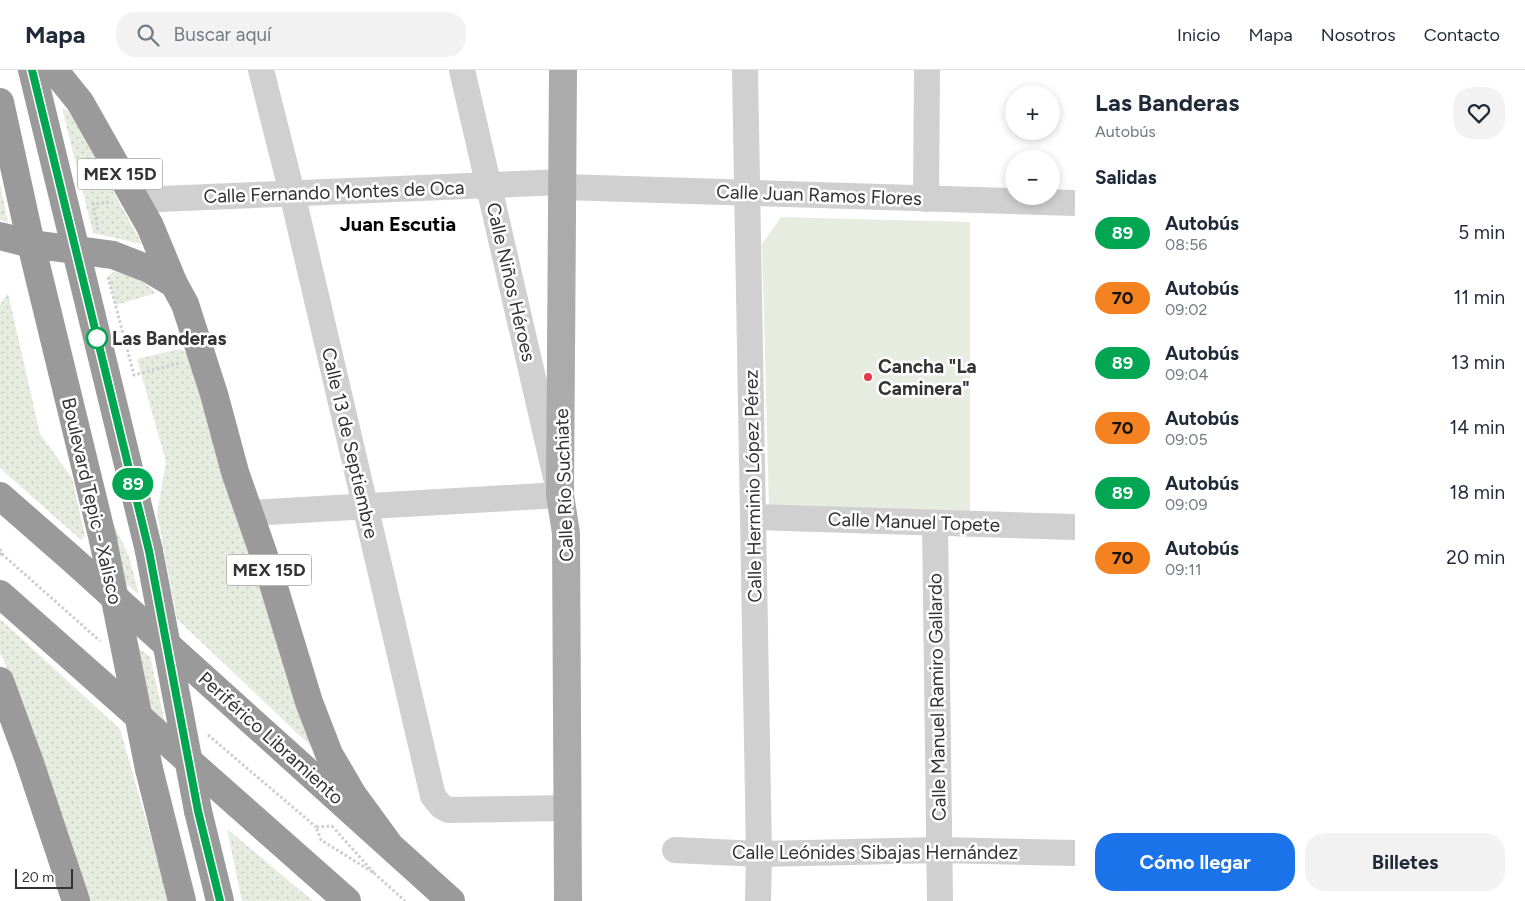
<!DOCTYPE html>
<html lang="es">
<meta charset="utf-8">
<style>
:root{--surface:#fff;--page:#f2f2f3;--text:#1f2937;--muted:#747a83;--line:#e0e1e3;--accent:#1a73e8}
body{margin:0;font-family:Figtree,sans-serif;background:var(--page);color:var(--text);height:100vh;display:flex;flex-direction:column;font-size:19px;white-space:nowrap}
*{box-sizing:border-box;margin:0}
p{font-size:16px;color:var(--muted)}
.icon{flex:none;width:28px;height:28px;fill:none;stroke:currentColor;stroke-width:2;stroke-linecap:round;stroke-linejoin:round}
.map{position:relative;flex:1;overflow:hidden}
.drawer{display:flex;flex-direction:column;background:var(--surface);width:450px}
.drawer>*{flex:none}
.badge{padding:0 10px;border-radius:16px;font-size:18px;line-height:32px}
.controls{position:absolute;left:1005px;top:15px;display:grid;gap:10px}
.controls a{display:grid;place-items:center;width:55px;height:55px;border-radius:50%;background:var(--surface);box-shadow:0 2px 8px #0003;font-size:25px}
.scale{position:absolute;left:15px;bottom:12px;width:58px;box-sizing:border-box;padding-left:5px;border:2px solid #333;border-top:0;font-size:14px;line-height:18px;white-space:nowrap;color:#333;-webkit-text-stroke:4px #fff;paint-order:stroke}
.map>.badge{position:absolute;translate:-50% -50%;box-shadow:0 0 0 2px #fff}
h2{padding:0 20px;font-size:19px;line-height:45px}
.round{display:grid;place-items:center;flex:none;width:52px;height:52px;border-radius:20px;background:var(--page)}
.headline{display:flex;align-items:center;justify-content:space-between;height:85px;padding:0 20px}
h1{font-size:24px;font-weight:700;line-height:38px}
.button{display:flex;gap:10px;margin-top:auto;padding:10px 20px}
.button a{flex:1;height:58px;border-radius:20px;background:var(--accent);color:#fff;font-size:20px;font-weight:700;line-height:58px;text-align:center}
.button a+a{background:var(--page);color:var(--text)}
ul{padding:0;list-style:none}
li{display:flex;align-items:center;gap:15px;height:65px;padding:0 20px}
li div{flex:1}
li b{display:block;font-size:19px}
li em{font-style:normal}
li .badge{min-width:55px;font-weight:700;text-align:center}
header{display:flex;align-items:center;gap:30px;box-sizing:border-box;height:70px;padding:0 25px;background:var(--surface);border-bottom:1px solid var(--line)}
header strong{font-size:24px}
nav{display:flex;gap:28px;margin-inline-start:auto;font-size:18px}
.search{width:350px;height:45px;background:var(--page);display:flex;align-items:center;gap:12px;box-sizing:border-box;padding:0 18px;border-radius:20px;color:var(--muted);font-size:19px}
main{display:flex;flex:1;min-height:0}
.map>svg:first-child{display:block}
.grass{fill:url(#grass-dots)}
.garden{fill:#e6ecdf}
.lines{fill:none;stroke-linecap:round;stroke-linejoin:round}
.path{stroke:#cdcdcd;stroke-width:3;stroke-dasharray:2.5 2.5;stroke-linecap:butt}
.minor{stroke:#d0d0d0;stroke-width:26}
.major{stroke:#ababab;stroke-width:28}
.highway{stroke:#9a9a9a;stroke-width:28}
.path-bridge{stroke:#cdcdcd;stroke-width:3;stroke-dasharray:2.5 2.5;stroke-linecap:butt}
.highway-bridge{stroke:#9a9a9a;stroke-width:28}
.line-casing{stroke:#fff;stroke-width:11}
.line{stroke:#00a651;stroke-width:8}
.stop-dot{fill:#fff;stroke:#00a651;stroke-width:2.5}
.poi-dot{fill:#e63946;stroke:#fff;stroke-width:2}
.labels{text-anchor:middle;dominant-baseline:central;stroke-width:5;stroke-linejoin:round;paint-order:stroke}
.shield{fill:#fff;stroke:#707070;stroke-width:1}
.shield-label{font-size:18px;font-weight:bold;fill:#333}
.street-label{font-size:19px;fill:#333;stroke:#fff}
.stop-label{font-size:19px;font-weight:bold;fill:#333;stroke:#fff;text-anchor:start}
.poi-label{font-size:19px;font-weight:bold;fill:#333;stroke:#fff;text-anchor:start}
.neighbourhood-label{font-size:20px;font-weight:bold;fill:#000;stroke:#fff}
</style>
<header>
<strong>Mapa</strong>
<div class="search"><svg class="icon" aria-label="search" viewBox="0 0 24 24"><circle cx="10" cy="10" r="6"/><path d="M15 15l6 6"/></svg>Buscar aquí</div>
<nav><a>Inicio</a><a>Mapa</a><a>Nosotros</a><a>Contacto</a></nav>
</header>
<main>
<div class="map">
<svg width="1075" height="831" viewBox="0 0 1075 831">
<defs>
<pattern id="grass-dots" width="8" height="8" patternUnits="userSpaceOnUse" patternTransform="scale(1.25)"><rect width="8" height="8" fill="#e6ecdf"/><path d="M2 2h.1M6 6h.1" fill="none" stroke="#c6cbc0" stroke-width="1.8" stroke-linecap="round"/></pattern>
</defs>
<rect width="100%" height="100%" fill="#fff"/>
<g class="grass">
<path d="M62 38 70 42 142 174 93 163Z"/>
<path d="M0 114 8 152 0 150Z"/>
<path d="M114 202C131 202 144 212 156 223L116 235 108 207 110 204Z"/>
<path d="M8 223 40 364 72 408 85 466 81 470 0 398V235Z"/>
<path d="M179 279 188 283 316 681 177 549 157 443 166 392 137 289Z"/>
<path d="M113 453 129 486 139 525 123 511Z"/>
<path d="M0 549 120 659 169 831H87L11 608 0 582Z"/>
<path d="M136 577 150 586 165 653 150 641Z"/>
<path d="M227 759 313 831H242Z"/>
</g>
<path class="garden" d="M781 147 970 152V441L769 439 762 174Z"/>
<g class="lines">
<g class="path">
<path d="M98 160 93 134 111 132"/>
<path d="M108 207 134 305 180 293"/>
<path d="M0 479 2 484H0"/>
<path d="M332 756 374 803 321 770 316 757Z"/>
<path d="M374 803 405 831"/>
</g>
<g class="minor">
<path d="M261 0 292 123 433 726 441 736 448 740 567 738"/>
<path d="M745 0 759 784 758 831"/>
<path d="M564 117 1075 133"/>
<path d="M926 129 927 0"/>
<path d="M135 130 563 112"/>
<path d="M249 443 560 425 462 0"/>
<path d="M754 447 1075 457"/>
<path d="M935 453 940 831"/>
<path d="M675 780 759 784 939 780 1075 783"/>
</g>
<path class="major" d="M563 0 560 425 566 463 568 831"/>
<g class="highway">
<path d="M32 0 149 481"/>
<path d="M54 0 80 32 150 156 174 214 185 234 214 324 235 402 267 494 309 632 329 684 353 725 388 773"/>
<path d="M0 32 31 174 103 470"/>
<path d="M0 166 31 174 113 185 149 199 174 214"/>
<path d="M0 426 72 489 451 831"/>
<path d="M0 524 347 831"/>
<path d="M0 611 29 690 76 831"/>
<path d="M149 699 182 831"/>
<path d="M198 741 220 831"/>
</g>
<g class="path-bridge">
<path d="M2 484 100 571"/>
<path d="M208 665 316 757"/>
</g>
<g class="highway-bridge">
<path d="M103 470 149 699"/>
<path d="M149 481 198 741"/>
</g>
</g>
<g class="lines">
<defs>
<path id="line" d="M32 0 149 481 198 741 220 831"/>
</defs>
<use href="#line" class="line-casing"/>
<use href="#line" class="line"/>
</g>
<circle class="stop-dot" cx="97" cy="268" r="10"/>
<circle class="poi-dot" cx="868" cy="307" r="5"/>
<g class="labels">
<g class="shield">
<rect x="77.5" y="88.5" width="85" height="31" rx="4"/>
<rect x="226.5" y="484.5" width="85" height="31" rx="4"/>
</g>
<g class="shield-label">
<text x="120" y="104">MEX 15D</text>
<text x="269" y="500">MEX 15D</text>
</g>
<g class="street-label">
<text transform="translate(334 122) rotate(-2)">Calle Fernando Montes de Oca</text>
<text transform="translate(819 125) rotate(2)">Calle Juan Ramos Flores</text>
<text transform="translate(511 212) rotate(77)">Calle Niños Héroes</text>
<text transform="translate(350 373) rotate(77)">Calle 13 de Septiembre</text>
<text transform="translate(564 415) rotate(-92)">Calle Río Suchiate</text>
<text transform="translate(753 416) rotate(-91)">Calle Herminio López Pérez</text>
<text transform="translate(92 431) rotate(77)">Boulevard Tepic - Xalisco</text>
<text transform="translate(914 452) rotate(2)">Calle Manuel Topete</text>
<text transform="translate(937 627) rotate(-91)">Calle Manuel Ramiro Gallardo</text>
<text transform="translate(271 668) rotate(42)">Periférico Libramiento</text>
<text x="875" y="782">Calle Leónides Sibajas Hernández</text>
</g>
<g class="stop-label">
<text x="112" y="268">Las Banderas</text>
</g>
<g class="poi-label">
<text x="878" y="296">Cancha "La<tspan x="878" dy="22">Caminera"</tspan></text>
</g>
<g class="neighbourhood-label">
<text x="398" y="154">Juan Escutia</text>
</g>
</g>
</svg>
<div class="controls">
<a>+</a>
<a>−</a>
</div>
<div class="scale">20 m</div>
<b class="badge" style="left:133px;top:414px;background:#00a651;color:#fff">89</b>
</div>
<section class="drawer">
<div class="headline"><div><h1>Las Banderas</h1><p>Autobús</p></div><a class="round"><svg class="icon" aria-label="heart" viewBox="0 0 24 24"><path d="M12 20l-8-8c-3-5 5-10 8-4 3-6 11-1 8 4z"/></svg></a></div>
<h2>Salidas</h2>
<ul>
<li><span class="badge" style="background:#00a651;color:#fff">89</span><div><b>Autobús</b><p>08:56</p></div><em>5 min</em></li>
<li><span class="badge" style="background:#f58220;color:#111">70</span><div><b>Autobús</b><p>09:02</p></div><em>11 min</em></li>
<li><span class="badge" style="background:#00a651;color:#fff">89</span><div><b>Autobús</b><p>09:04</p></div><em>13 min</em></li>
<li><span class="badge" style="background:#f58220;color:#111">70</span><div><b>Autobús</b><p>09:05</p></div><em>14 min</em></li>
<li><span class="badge" style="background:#00a651;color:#fff">89</span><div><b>Autobús</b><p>09:09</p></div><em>18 min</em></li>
<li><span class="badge" style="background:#f58220;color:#111">70</span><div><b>Autobús</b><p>09:11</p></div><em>20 min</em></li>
</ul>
<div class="button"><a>Cómo llegar</a><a>Billetes</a></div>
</section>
</main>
